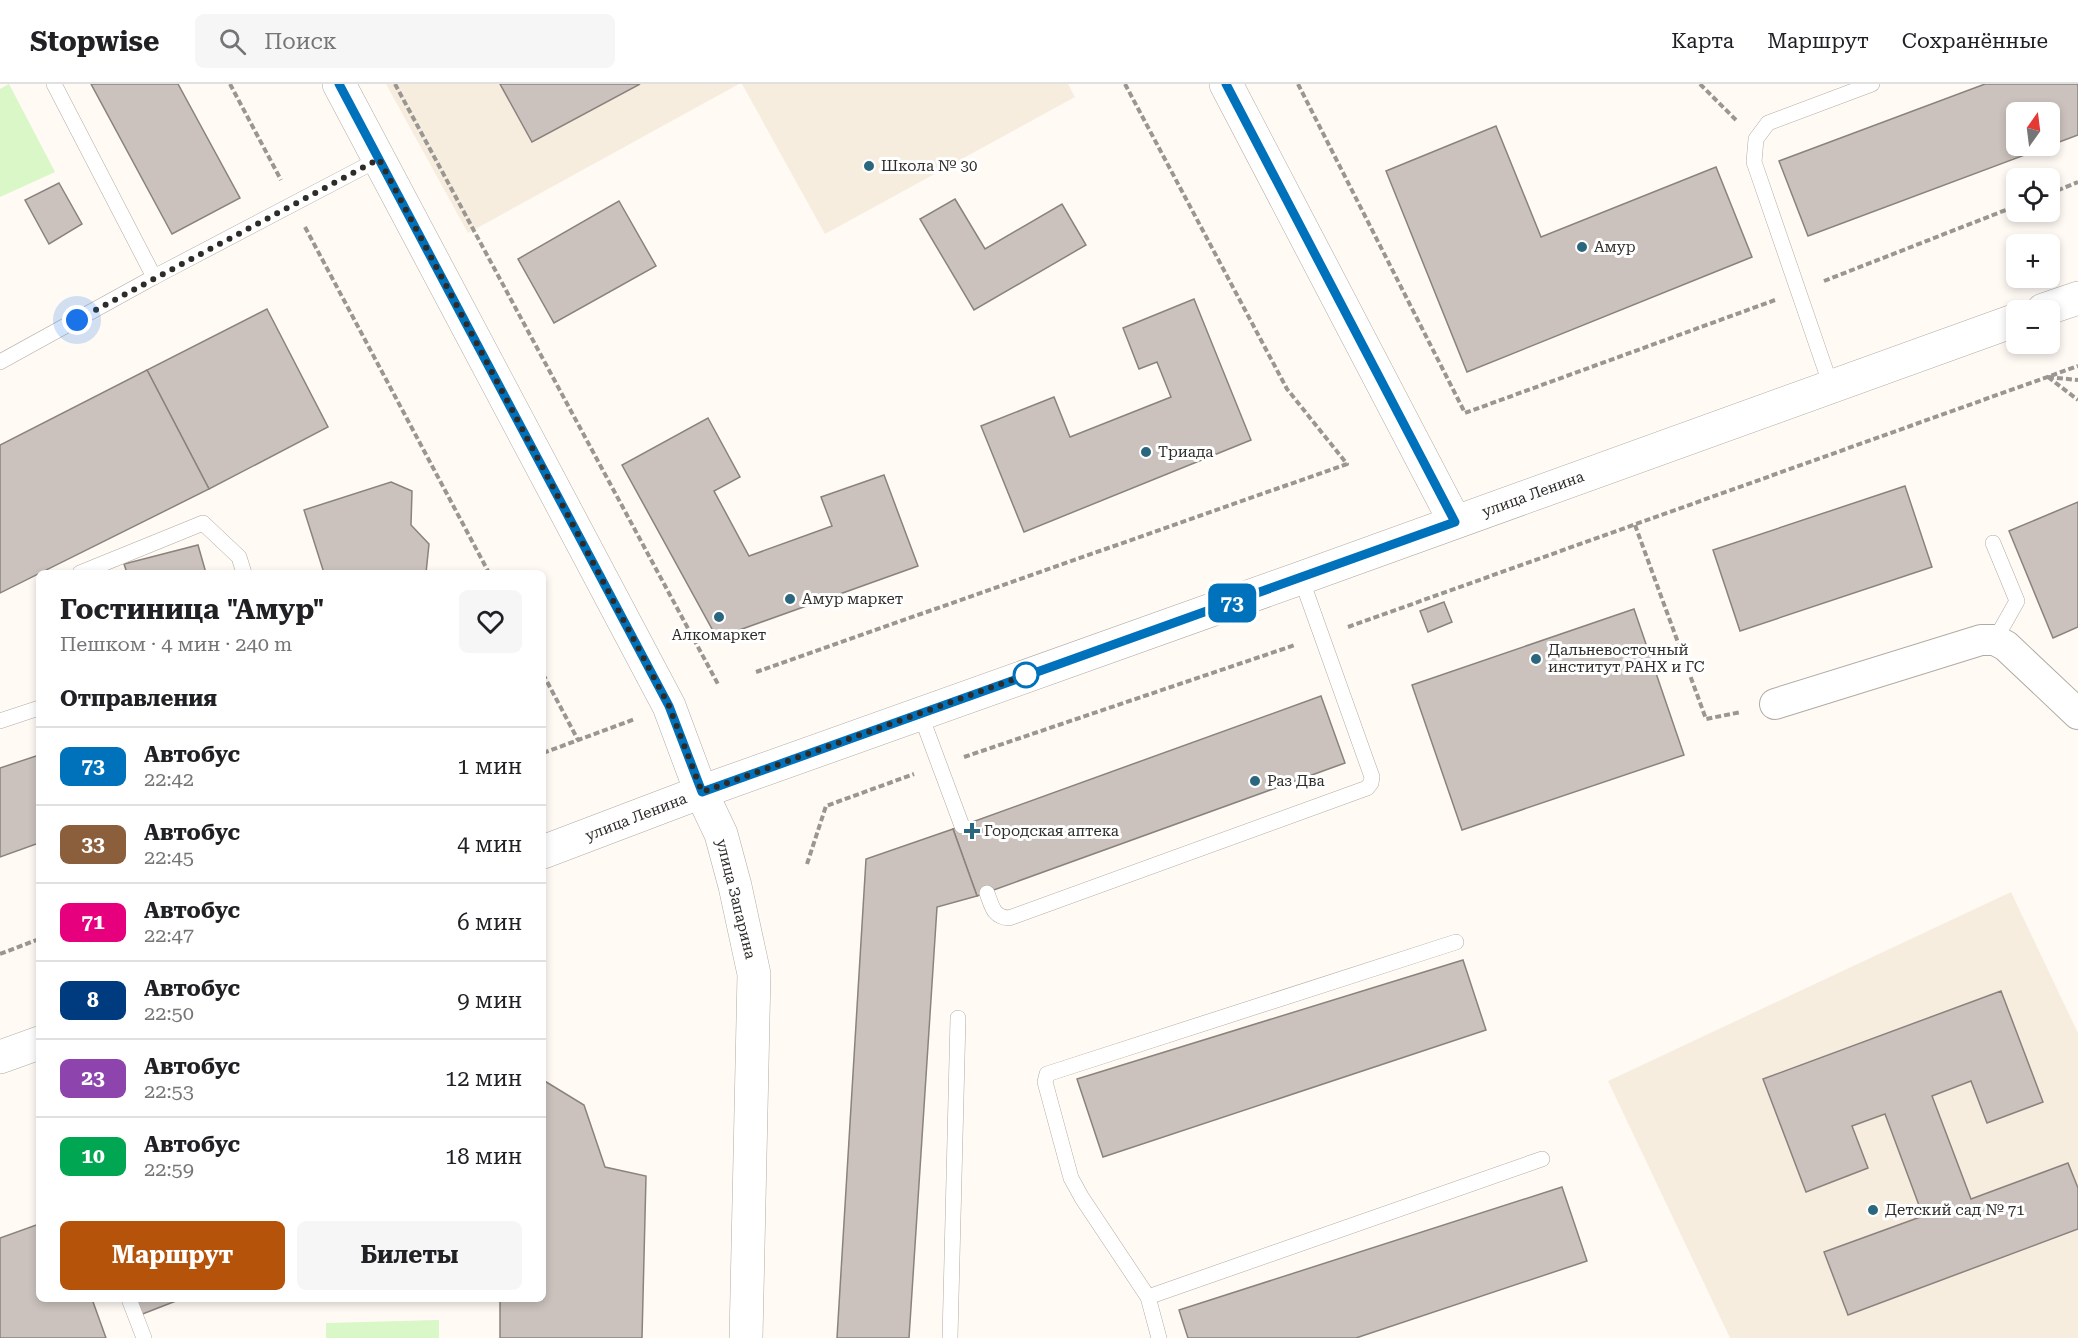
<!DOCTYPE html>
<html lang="ru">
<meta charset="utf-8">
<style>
:root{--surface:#fff;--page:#f6f6f6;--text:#202124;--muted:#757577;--line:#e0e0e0;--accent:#b45309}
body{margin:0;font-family:"Roboto Serif",serif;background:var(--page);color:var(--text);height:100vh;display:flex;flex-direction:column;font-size:22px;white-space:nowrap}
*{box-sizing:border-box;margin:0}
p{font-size:20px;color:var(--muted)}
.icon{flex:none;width:33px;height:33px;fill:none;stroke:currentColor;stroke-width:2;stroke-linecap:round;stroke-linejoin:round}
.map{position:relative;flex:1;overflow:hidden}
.side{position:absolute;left:36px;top:486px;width:510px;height:732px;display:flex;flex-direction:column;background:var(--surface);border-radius:9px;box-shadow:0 3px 9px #0003}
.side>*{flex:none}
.badge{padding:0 12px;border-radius:9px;font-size:21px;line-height:39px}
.needle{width:39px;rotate:14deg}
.fabs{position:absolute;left:2006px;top:18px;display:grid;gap:12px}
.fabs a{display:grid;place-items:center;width:54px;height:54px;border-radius:9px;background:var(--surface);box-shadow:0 3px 9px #0003;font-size:30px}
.you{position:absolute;width:30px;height:30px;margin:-15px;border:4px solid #fff;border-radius:50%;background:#1a73e8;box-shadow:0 0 0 9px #1a73e833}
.map>.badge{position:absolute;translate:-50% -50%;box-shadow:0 0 0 3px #fff}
h2{padding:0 24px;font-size:22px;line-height:54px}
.round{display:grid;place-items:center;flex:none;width:63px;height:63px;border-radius:9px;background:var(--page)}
.overview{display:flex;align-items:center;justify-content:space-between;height:102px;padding:0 24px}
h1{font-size:28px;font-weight:700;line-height:45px}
.cta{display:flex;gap:12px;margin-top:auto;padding:12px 24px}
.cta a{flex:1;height:69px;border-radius:9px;background:var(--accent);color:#fff;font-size:24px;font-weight:700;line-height:69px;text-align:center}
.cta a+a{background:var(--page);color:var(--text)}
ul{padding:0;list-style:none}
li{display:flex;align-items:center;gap:18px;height:78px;padding:0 24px;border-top:2px solid var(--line)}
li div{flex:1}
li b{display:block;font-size:22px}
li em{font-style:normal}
li .badge{min-width:66px;font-weight:700;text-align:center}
header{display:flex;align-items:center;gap:36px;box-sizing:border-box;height:84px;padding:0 30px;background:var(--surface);border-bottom:2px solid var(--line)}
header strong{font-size:28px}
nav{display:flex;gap:33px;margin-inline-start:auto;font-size:21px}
.search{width:420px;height:54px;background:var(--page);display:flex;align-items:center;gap:15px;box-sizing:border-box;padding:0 21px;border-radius:9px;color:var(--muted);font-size:22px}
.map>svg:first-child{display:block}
.built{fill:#f7eddf}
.green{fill:#d9f7c7}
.building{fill:#cbc2bd;stroke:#8a827d;stroke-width:1.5;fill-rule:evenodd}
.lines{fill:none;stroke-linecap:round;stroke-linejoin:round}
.lane-casing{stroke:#b1aba4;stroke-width:16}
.street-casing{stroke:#b1aba4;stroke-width:32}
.secondary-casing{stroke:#b1aba4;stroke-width:34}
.primary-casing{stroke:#b1aba4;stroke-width:34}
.path{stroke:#9a9792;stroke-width:4;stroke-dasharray:6 3;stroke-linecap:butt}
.lane{stroke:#fff;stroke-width:15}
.street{stroke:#fff;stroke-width:30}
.secondary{stroke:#fff;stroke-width:33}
.primary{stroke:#fff;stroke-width:33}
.line-casing{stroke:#fff;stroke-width:14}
.line{stroke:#0072bc;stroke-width:9}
.walk{stroke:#2e2c29;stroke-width:6;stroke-dasharray:0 10.8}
.poi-dot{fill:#2a677e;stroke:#fff;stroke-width:2}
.stop-dot{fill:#fff;stroke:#0072bc;stroke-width:3}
.labels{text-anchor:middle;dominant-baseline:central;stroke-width:6;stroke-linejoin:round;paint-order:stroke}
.poi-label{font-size:15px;fill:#2e2c29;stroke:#fff;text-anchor:start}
.street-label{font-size:15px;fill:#2e2c29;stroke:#fff}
</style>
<header>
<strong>Stopwise</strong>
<div class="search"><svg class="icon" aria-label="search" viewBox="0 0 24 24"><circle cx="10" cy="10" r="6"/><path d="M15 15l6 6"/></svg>Поиск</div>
<nav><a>Карта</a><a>Маршрут</a><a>Сохранённые</a></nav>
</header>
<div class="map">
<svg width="2078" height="1254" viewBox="0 0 2078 1254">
<rect width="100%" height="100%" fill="#fffaf4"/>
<g class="built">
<path d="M386 0H739L468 149Z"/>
<path d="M742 0H1068L1075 13 825 150Z"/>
<path d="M2011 808 2078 949V1254H1730L1608 997Z"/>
</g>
<g class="green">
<path d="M9 0 55 88 0 113V5Z"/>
<path d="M439 1236V1254H326V1239Z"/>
</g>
<g class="building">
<path d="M91 0H178L240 114 172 150Z"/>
<path d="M500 0H640L532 58Z"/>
<path d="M1985 0H2078V51L1808 152 1779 77ZM2016 28H2049V62H2016Z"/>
<path d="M1496 42 1541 153 1716 83 1752 173 1467 288 1386 87Z"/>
<path d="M59 99 82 140 49 160 25 116Z"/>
<path d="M955 115 985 165 1062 120 1086 161 974 226 920 135Z"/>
<path d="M619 117 656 182 554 239 518 175Z"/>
<path d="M1194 215 1251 356 1024 448 981 342 1054 313 1070 353 1171 313 1157 278 1139 285 1123 244Z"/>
<path d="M267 225 328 343 209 405 147 286Z"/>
<path d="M147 286 209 405 0 509V361Z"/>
<path d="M708 334 740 393 714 407 749 472 832 442 821 413 884 391 918 482 717 554 622 381Z"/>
<path d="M391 398 412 407 411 441 429 460 426 489H324L304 426Z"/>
<path d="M1905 402 1932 483 1740 547 1713 466Z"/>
<path d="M2078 418V543L2053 554 2009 447Z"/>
<path d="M198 461 206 489H127L124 480Z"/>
<path d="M1444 518 1452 538 1428 548 1420 527Z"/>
<path d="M1634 525 1684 671 1462 746 1412 601Z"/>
<path d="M1321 612 1345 679 977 812 953 745Z"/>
<path d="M39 671V759L0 773V684Z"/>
<path d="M953 745 977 812 937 823 909 1254H837L866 775Z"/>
<path d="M1463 876 1486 946 1103 1073 1077 995Z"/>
<path d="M2001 907 2043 1018 1987 1039 1971 997 1932 1012 1971 1115 2068 1079 2078 1104V1145L1848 1231 1824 1168 1923 1132 1885 1030 1852 1042 1868 1084 1806 1108 1763 995Z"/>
<path d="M543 996 584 1021 605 1083 646 1092 642 1254H500V1215H543Z"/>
<path d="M1562 1103 1587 1177 1356 1254H1188L1179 1226Z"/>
<path d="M39 1140V1215H92L106 1254H0V1154Z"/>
<path d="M133 1215H181L140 1231Z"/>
</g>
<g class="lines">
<defs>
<g id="lane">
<path d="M54 0 154 193 379 75"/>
<path d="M0 278 154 193"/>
<path d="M1831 302 1754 78 1756 55 1768 39 1872 0"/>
<path d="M1993 459 2017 517 1995 556"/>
<path d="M80 489 203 439 239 473 244 489"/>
<path d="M920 629 962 742"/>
<path d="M0 637 39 624"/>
<path d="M987 809C992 822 993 833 1009 834L1367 704 1371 699 1372 693 1301 494"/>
<path d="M1148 1213 1542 1075"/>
<path d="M129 1215 144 1254"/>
<path d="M950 1254 958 934"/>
<path d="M1159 1254 1148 1213 1082 1114 1071 1094 1045 998 1047 990 1456 858"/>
</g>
<path id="street" d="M1775 620 1981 556H1995L2006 562 2078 630"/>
<g id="secondary">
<path d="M1226 0 1455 438"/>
<path d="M2043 226 2078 214"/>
<path d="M543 768 701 708 1301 494 2016 236"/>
<path d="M0 973 39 959"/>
</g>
<path id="primary" d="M339 0 669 622 701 708 721 750 735 802 754 890 746 1254"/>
</defs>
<use href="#lane" class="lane-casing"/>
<use href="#street" class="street-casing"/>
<use href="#secondary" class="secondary-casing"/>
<use href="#primary" class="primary-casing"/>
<g class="path">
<path d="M230 0 281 96"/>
<path d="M395 0 719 602"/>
<path d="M1298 0 1465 329 1775 216"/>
<path d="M1700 0 1736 36"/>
<path d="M2049 110 2078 98"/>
<path d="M305 143 489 489"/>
<path d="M1824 197 2016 122"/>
<path d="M2048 293 2078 316"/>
<path d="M2048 293 2078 296"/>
<path d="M1635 441 1706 635 1741 628"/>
<path d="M1348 543 2078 282"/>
<path d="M756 588 1347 380 1287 305 1125 0"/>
<path d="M543 590 578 656"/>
<path d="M543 669 635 635"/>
<path d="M964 673 1295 561"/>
<path d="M807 780 826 722 914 690"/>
<path d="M0 870 39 855"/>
</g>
<use href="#lane" class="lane"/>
<use href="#street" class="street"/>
<use href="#secondary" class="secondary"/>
<use href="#primary" class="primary"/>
</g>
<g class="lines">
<defs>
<path id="line" d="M339 0 669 622 702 708 1455 438 1226 0"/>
</defs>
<use href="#line" class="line-casing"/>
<use href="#line" class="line"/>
<path class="walk" d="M77 236 379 75 669 622 702 708 1026 591"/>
</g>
<g class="poi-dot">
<circle cx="869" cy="82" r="6"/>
<circle cx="1582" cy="163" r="6"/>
<circle cx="1146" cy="368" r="6"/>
<circle cx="790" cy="515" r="6"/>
<circle cx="719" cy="533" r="6"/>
<circle cx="1536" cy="575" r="6"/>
<circle cx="1255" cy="697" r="6"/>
<path d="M969 738h6v6h6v6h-6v6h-6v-6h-6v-6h6z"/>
<circle cx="1873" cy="1126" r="6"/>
</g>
<circle class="stop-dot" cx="1026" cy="591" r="12"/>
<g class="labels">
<g class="poi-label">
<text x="881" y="82">Школа № 30</text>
<text x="1594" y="163">Амур</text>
<text x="1158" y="368">Триада</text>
<text x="802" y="515">Амур маркет</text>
<text x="719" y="551" text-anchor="middle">Алкомаркет</text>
<text x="1548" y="566">Дальневосточный<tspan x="1548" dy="17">институт РАНХ и ГС</tspan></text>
<text x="1267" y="697">Раз Два</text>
<text x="984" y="747">Городская аптека</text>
<text x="1885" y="1126">Детский сад № 71</text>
</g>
<g class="street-label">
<text transform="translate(1533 410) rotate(-20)">улица Ленина</text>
<text transform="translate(636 733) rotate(-21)">улица Ленина</text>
<text transform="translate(736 815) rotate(76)">улица Запарина</text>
</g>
</g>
</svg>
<div class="fabs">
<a><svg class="needle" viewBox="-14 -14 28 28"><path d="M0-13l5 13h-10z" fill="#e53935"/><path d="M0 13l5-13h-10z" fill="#757577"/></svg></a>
<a><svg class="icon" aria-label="locate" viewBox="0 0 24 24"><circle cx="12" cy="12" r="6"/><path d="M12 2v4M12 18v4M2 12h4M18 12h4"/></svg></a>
<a>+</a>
<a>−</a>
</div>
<div class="you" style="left:77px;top:236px"></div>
<b class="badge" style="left:1232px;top:519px;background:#0072bc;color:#fff">73</b>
<section class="side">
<div class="overview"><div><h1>Гостиница &quot;Амур&quot;</h1><p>Пешком · 4 мин · 240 m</p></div><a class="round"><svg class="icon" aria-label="heart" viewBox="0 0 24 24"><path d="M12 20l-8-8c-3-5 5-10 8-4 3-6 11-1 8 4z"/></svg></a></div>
<h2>Отправления</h2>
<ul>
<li><span class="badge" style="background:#0072bc;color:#fff">73</span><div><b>Автобус</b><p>22:42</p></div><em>1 мин</em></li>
<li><span class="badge" style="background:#8b5e3c;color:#fff">33</span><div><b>Автобус</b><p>22:45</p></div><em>4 мин</em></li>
<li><span class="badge" style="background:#e6007e;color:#fff">71</span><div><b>Автобус</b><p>22:47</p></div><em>6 мин</em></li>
<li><span class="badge" style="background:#003b80;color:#fff">8</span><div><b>Автобус</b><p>22:50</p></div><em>9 мин</em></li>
<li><span class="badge" style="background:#8e44ad;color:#fff">23</span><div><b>Автобус</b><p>22:53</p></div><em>12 мин</em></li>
<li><span class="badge" style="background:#00a651;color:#fff">10</span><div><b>Автобус</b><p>22:59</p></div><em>18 мин</em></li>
</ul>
<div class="cta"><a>Маршрут</a><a>Билеты</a></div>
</section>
</div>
